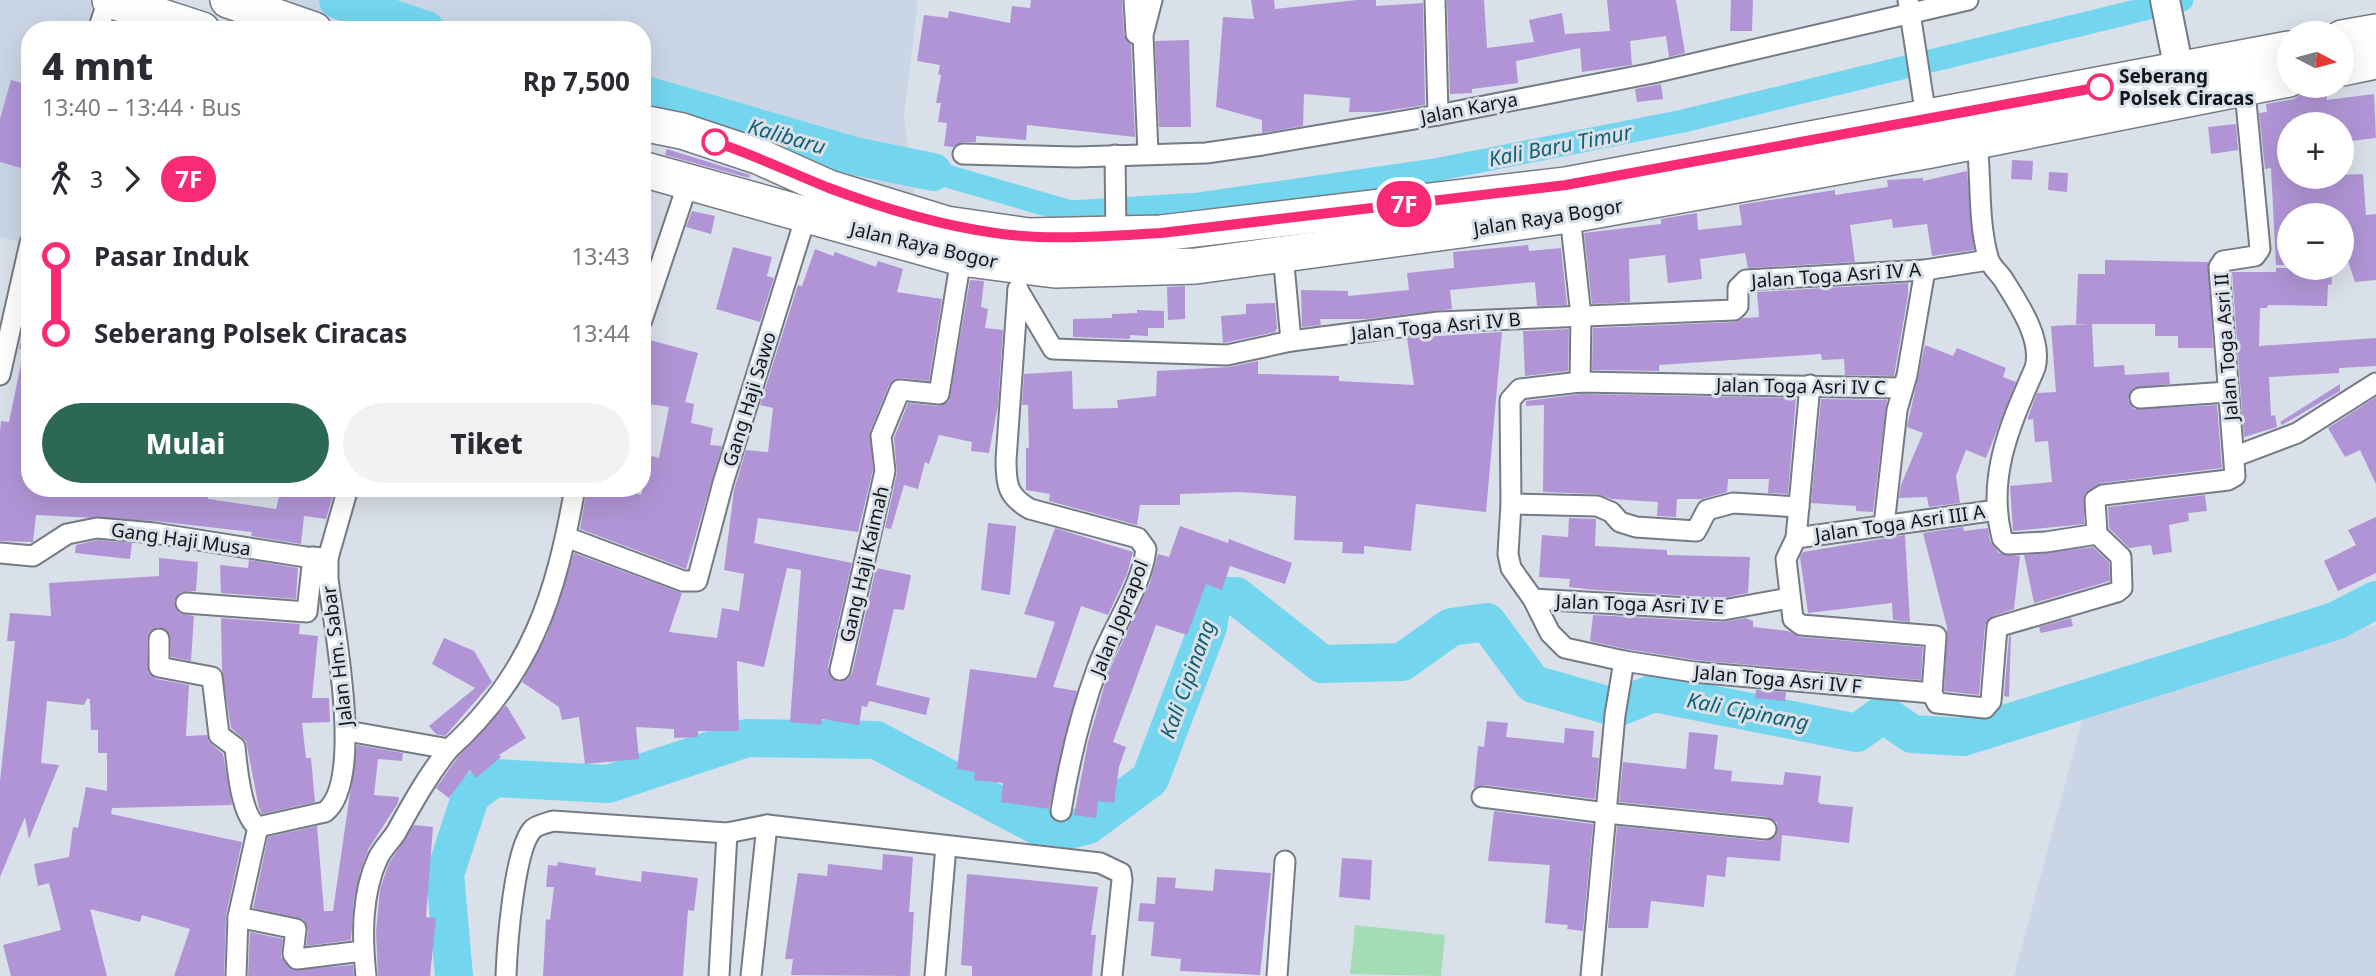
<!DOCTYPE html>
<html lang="id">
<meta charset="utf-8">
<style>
:root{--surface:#fff;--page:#f2f2f3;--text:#2b2b33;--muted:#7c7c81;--accent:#2c6852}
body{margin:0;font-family:"Noto Sans",sans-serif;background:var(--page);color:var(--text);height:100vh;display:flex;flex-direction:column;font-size:26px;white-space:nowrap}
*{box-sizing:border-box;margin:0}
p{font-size:23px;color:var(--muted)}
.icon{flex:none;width:38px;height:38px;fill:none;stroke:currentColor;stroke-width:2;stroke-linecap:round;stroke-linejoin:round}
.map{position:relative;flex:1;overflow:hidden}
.details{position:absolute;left:21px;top:21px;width:630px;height:476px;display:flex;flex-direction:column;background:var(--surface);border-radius:28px;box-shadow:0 7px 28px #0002}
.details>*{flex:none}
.badge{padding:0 14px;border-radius:23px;font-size:24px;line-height:46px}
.needle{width:46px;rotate:96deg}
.tools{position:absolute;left:2277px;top:21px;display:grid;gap:14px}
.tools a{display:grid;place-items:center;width:77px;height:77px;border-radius:50%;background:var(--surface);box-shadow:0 7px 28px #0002;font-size:35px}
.map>.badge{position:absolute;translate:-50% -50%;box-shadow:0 0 0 4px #fff}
.legs{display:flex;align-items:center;gap:10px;height:77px;padding:0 21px;font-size:23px}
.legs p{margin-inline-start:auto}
.head{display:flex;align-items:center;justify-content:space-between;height:119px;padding:0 21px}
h1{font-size:38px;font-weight:800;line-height:52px}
.button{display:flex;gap:14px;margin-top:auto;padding:14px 21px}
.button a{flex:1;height:80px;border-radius:42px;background:var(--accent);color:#fff;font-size:28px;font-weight:800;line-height:80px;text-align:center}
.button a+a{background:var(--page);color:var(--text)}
ul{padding:0 21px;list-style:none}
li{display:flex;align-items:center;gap:24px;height:77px;font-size:26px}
li i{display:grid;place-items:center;width:10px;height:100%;margin:0 9px;background:currentColor}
li i::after{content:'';width:18px;height:18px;margin:-9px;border:5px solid;border-radius:50%;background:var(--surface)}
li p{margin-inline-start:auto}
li:first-child i{background:linear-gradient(#0000 50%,currentColor 0)}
li:last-child i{background:linear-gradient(currentColor 50%,#0000 0)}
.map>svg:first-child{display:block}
.built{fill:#cad6e6}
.green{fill:#a3dcb5}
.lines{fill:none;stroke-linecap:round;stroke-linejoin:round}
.canal{stroke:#73d5ee;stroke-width:23}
.river{stroke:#73d5ee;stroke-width:38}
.building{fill:#b194d6}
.street-casing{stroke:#747b84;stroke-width:23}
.secondary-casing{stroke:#747b84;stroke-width:32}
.highway-casing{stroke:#747b84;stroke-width:38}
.street{stroke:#fff;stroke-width:19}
.secondary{stroke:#fff;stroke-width:28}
.highway{stroke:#fff;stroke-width:35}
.line-1-casing{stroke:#fff;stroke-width:16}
.line-1{stroke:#fa2b75;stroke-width:10}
.stop-1-dot{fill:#fff;stroke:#fa2b75;stroke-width:3.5}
.labels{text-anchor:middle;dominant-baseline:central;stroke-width:6;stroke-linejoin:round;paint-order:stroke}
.stop-label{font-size:19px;font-weight:bold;fill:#131619;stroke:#d9e0ea;text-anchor:start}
.street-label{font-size:19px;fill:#131619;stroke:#d9e0ea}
.water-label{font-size:21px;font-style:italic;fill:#106273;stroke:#d9e0ea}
</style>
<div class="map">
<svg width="2376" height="976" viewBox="0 0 2376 976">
<rect width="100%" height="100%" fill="#d9e0ea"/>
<g class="built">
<path d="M0 0H94L86 30H30L29 244 0 237Z"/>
<path d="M274 0H918L904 115 914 196 642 113V30H372Z"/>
<path d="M2376 625V976H2014L2083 716 2206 649Z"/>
</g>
<path class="green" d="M1355 925 1445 935 1441 976 1350 974Z"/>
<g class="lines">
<path class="canal" d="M933 172 1071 212 1199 204 1435 170 1683 121 2182 0"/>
<g class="river">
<path d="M338 0 426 30"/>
<path d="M642 94 855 156 933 172"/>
<path d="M454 976 445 874 471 795 494 778 608 784 747 738 876 740 1038 826 1064 831 1088 825 1150 779 1208 627 1211 608 1220 596H1236L1322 664 1402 662 1451 627 1487 622 1533 684 1617 708 1654 693 1857 733 1883 714 1912 734 1963 737 2335 621 2376 600"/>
</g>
</g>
<g class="building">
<path d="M1031 0H1122L1124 35 1131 45 1135 137 1027 125 1026 140 976 136V142H963L953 147 944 146 947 123 938 122 941 103H936L941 75 938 74 940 65 917 61 924 15 948 18 949 11 1010 23 1012 6 1030 8Z"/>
<path d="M1251 0H1274L1275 9 1357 0H1376V6L1423 3 1425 105 1379 112H1349L1350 98 1304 94 1303 126 1262 133V120L1216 107 1223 17 1254 19Z"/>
<path d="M1447 0H1484L1487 48 1534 42 1529 20 1562 13 1565 34 1610 31 1607 0H1676L1685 53 1669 57 1666 36 1630 41 1632 65 1582 72 1580 48 1516 61 1518 83 1472 89V93L1450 94Z"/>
<path d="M1731 0H1753L1752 31H1730Z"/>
<path d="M1189 40 1191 127H1159L1155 41Z"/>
<path d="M11 80 30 85V139L21 168 0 162V119Z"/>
<path d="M1661 84 1663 99 1637 102 1635 89Z"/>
<path d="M2326 89 2327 100 2374 94 2376 138 2342 142V124H2289V177L2363 174 2366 215 2376 214V280L2355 282 2342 243V215H2332L2329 206V215H2289V265H2276L2271 168 2265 169 2259 113 2267 112 2266 104 2294 99 2305 91Z"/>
<path d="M2236 124 2238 150 2211 154 2208 127Z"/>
<path d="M667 149 750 175 749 178 665 155Z"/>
<path d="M2012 160 2033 161 2032 180 2011 179Z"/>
<path d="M1967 171 1974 250 1932 256 1927 224 1893 228 1892 219 1850 225 1855 262 1748 268 1745 253 1700 259 1702 279 1668 283 1665 255 1629 259 1630 302 1592 304 1584 233 1661 224V219L1697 213 1698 230 1742 225 1739 205 1835 190V195L1888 187 1887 180 1923 178V181Z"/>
<path d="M2049 172 2068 173 2067 192 2048 190Z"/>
<path d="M692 211 715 216 711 234 686 227Z"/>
<path d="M1528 245 1529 251 1561 248 1567 305 1537 306 1535 282 1450 290 1452 309 1368 319H1320L1321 325 1302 327 1301 290 1348 291V296L1409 290 1407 273 1454 268 1453 252Z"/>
<path d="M733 247 772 257 767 276 774 278 760 322 716 309Z"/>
<path d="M815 249 833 256 835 252 876 267 878 261 903 269 897 292 942 299 929 381 900 378 889 385 870 432 873 470 858 532 758 518 754 543 852 563 828 667 831 678 838 682 848 679 852 673 876 568 911 575 904 610 894 609 876 685 930 698 926 715 869 701 867 707 862 706 859 725 822 719 821 725 790 722 801 570 787 568 764 667 737 661 739 731H698V737L674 738V729L636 727 639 759 585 764 579 717 562 720 559 707 522 682 547 635 574 553 682 593 669 632 717 638 722 608 739 611 744 574 724 570 734 490 746 450 768 452 773 408 760 405 798 285 802 286Z"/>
<path d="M2105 260 2208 262 2213 348H2178V336H2155V324H2076L2078 274H2105Z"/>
<path d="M2276 268H2331L2332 284 2328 285 2327 306 2268 305 2267 308H2260L2259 346 2376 338V366L2339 368V373L2269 377 2271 416 2275 415 2277 427 2244 437 2232 272H2276Z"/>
<path d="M970 280 984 281 981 307 988 309 985 328 1003 330 998 405 989 453 971 451 972 442 939 435 929 464 925 462 918 489 904 485 891 529 885 528 897 473 894 438 908 403 938 406 949 401Z"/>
<path d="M1908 283V295L1894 376 1845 375 1844 359 1822 360 1821 354 1659 365V371L1592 370 1593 328 1734 322 1744 318 1759 317 1757 292Z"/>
<path d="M1185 286V319L1168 320 1167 287Z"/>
<path d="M30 299V350L19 349Z"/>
<path d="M1275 303 1277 328 1275 332 1223 343 1221 316 1246 314V304Z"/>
<path d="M1137 310 1164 311V328H1148V336L1130 335V339L1073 337V319L1112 318V314L1137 313Z"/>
<path d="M2092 324 2094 367 2124 365 2125 375 2169 372 2170 384 2133 388 2128 400 2134 409 2217 405 2222 468 2101 483 2084 495V524L2013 531 2010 486 2052 482 2048 441 2035 442 2033 419 2028 420V417L2037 393 2056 392 2051 326Z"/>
<path d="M1569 329 1568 371 1525 376 1523 331Z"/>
<path d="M1502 332 1486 512 1416 504 1411 551 1364 546V554L1342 553 1343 542 1294 540 1296 496 1239 492 1180 494V505H1140L1137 525 1049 501 1050 494 1026 490V448H1029L1028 405H1022L1024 374 1072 371 1073 409 1118 408 1117 400 1156 396 1157 371 1229 367 1258 361V374L1339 376V381L1414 385 1407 338Z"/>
<path d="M642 338 698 353 685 402 694 404 691 423 713 428 710 445 722 446 686 569 580 529 587 488H623L641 495 652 456 659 458 669 407 642 403Z"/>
<path d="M1925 345 1953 356 1957 348 2006 368 2003 377 2016 382 1986 458 1966 450 1956 476 1960 503 1929 507 1927 497 1899 498 1901 485 1923 433 1907 427Z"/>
<path d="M22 359 30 360V488L79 494 80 488H209L208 499 276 509 281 488H317L334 492 326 519 304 516 301 544 251 536 252 532 155 521 36 515 33 542 0 541V432L1 421 9 422Z"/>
<path d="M2340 384V391L2282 425 2280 422Z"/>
<path d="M1581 394 1796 398 1788 494 1768 493 1769 479H1728L1727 492 1702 499H1677L1676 517 1657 516 1658 502 1612 499 1597 494 1543 492 1544 405 1526 406V401Z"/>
<path d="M2376 397V484L2360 450 2345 457 2328 428Z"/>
<path d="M1821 399 1887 400 1873 512 1856 511V506L1811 503Z"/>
<path d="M2205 495 2207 511 2188 513 2189 521 2169 525 2172 552 2153 555 2151 545 2129 548 2109 528 2108 507Z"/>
<path d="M2376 517V573L2338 591 2324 561 2356 545 2348 530Z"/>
<path d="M1569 518 1596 519 1595 546 1667 550V555L1750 557 1748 593 1722 598 1596 590 1569 587 1570 579 1539 577 1542 535 1568 537Z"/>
<path d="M988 523 1016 526 1010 595 981 590Z"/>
<path d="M1180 526 1228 543 1229 539 1292 563 1285 584 1230 566 1222 590 1206 584 1187 635 1156 625 1113 742 1126 747 1119 767 1114 803 1098 801 1096 818 1074 815 1088 742 1108 673 1150 583 1158 554 1169 557Z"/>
<path d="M1963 527 1964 531 1988 528 1990 541 1999 553 2020 556 2014 609 1993 616 1985 625 1979 695 1944 691 1947 627 1923 533Z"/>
<path d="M1055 528 1133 552 1127 574 1108 615 1081 606 1053 687 1077 691 1049 809 1001 802 1003 783 974 780 975 772 957 769 970 669 1036 678 1055 622 1024 614Z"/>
<path d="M1905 535 1910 622 1893 620 1892 603 1808 613 1800 557 1803 552Z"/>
<path d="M98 540 132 543 130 559 75 553 76 545Z"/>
<path d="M2093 547 2109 562 2110 581 2034 603 2024 555Z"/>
<path d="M159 558 198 562 196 591 181 592 174 601 179 613 194 616 191 661 171 657 170 634 158 627 149 632 147 638 148 672 156 679 189 685 186 736 207 735 209 742 223 754 232 805 112 808 111 814 242 842 226 915 224 976H174L190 929 142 915 140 922 90 909 107 976H11L3 945 61 930 49 883 38 886 34 864 69 857 73 827 78 828 86 787 107 791V753H98V730H91L90 699H87L84 705 47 701 41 763 59 765 29 839 25 817 0 877V781L15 641H7L10 613 51 616 49 583 159 576Z"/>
<path d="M249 560 298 568 296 599 221 593 220 565 248 568Z"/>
<path d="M1593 615 1722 622 1746 618 1753 621V627L1788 631 1800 637 1923 647 1921 680 1695 660 1626 649 1590 641Z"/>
<path d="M221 618 300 624 299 634 318 636 312 698H329L330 722 302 723 306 758H311L315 802 262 814 259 808 246 741 231 728 222 670Z"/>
<path d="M2071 618 2073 626 2041 633 2039 627Z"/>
<path d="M2009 636H2011L2009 697 2004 696Z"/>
<path d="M444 638 474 651 492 682 445 736 436 734 429 726 475 688 432 664Z"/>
<path d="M1756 690 1786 692 1785 701 1755 698Z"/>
<path d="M506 705 526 738 499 755 501 757 476 778 470 770 449 798 436 788 458 757Z"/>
<path d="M1487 721 1508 723 1506 737 1564 743 1565 728 1594 731 1592 757 1599 758 1595 799 1484 785 1474 788 1478 746 1484 747Z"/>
<path d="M1689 732 1718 735 1714 769 1732 771 1731 781 1783 785 1785 772 1821 776 1818 802 1821 804 1853 807 1849 843 1782 835 1780 861 1727 857 1725 877 1707 875 1704 907 1651 901 1648 928H1608L1617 826 1765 841 1776 836 1777 823 1767 817 1619 802 1623 762 1686 769Z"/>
<path d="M357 745 403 753 402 761 378 759 374 795 399 797 398 803 369 848 361 869 354 900 351 940 306 946 308 930 303 919 253 908 268 837 317 826 324 911H333Z"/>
<path d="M1494 811 1593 824 1583 931 1567 929 1568 925 1545 923 1550 865 1488 861Z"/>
<path d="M414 825 433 827 426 917 436 918 430 976H378L376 932 380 889 389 863Z"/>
<path d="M883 854 913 857 909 912H914L910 976 791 975 793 959H785L798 873 827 876 828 864 882 870Z"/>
<path d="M1342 858 1372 860 1370 900 1339 897Z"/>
<path d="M558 862 596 868 595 875 641 882 642 871 698 878 694 911 688 910 683 976H543L546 919 550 920 554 887H546L548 865 557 866Z"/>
<path d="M1215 869 1271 873 1260 975 1180 971 1181 959 1151 956 1154 922 1138 921 1140 903 1155 904 1157 877 1176 878 1175 888 1213 891Z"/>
<path d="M967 874 1098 887 1091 935H1096L1092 976H972V966L961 965Z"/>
<path d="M250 932 283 939 281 957 292 970 353 965 354 976H248Z"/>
</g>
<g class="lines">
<defs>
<g id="street">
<path d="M1134 0 1136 34"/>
<path d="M1435 0 1438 115"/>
<path d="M1908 0 1927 123"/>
<path d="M98 30 108 0"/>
<path d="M1976 134C1982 175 1977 217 1988 257 1990 266 1998 272 2003 279 2018 303 2043 339 2035 368 2011 423 1986 476 2002 538L2008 544 2046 542 2097 534"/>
<path d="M1148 153 1143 35 1152 0"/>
<path d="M963 154 1076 157 1206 153 1262 145 1438 115 1653 73 1968 0"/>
<path d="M1115 155 1116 236"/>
<path d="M1570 215 1581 316 1580 382"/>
<path d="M1283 254 1291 341"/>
<path d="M1018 289 1006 460C1006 484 1007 496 1030 509L1138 538 1146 549C1142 587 1110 632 1097 669 1080 715 1069 763 1061 811"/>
<path d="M1018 290 1053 349 1227 355 1291 341 1439 322 1734 310 1738 306V288L1746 280 1925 270 1988 260"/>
<path d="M642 320 688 183"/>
<path d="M0 375 30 243"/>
<path d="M2140 398 2228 392"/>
<path d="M2236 456 2297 433 2376 383"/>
<path d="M1511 504 1597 506 1611 512 1620 522 1636 527 1696 531 1707 510 1733 503 1799 507"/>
<path d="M1997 510 1796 538 1786 559 1793 619 1801 625 1936 636 1932 693 1937 703 1985 708 1991 701 1997 627 2117 592 2122 588 2121 557 2097 534 2095 500 2103 495 2228 480 2235 476 2219 267 2223 261 2255 256 2260 249 2244 81"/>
<path d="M1884 525 1897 410 1907 375 1925 270"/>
<path d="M566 537 683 581H697L723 483 806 216"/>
<path d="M1796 538 1810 385"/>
<path d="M0 553 33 556 67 534 97 528 154 533 306 557 328 558"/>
<path d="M1533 599 1723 610 1789 598"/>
<path d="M186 603 307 612 313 557"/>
<path d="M159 639V667L212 677 219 735 235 747C237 767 241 816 258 827"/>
<path d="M1624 661 1694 672 1932 693"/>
<path d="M840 670 885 471 881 436 900 390 939 394 961 258"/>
<path d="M347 731 449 749C532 674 556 595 575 488"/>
<path d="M1482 797 1606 813 1766 829"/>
<path d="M238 917 296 929 293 954 297 959 363 951"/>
<path d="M236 976 238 917 258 827 325 812C365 781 334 627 328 579V558L348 488"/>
<path d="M366 976C362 938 361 894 378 858 383 848 391 841 397 831 413 802 428 775 449 749"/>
<path d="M506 976C507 947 514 848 533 829 537 825 547 823 553 821L727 833 767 825 1100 863 1121 873 1122 880 1112 976"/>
<path d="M719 976 727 833"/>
<path d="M751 976 767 825"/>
<path d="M935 976 946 846"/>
<path d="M1277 976 1285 861"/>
<path d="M1591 976 1615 715 1624 661 1565 648 1550 633 1533 599 1511 568 1508 554 1511 504 1510 400 1520 389 1580 382 1902 388"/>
</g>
<path id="secondary" d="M2165 0 2183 90"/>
<g id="highway">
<path d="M110 0 202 30"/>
<path d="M228 0 314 30"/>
<path d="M2342 38 2376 32"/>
<path d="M2342 68 2376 61"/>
<path d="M642 123 682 131 760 157 829 188 946 224 1029 236 1161 233 1566 185 2289 49"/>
<path d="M642 169 961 258 1055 270 1196 266 1570 215 1931 150 2289 79"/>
</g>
</defs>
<use href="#street" class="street-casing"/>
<use href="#secondary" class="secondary-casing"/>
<use href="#highway" class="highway-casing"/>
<use href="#street" class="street"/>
<use href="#secondary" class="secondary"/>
<use href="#highway" class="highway"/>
</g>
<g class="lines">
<defs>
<path id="line-1" d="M715 142C755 155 791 173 829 188 882 208 939 225 995 233 1049 241 1106 236 1161 233L1566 185 2100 87"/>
</defs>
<use href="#line-1" class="line-1-casing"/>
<use href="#line-1" class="line-1"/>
</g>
<g class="stop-1-dot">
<circle cx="2100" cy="87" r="12"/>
<circle cx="715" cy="142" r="12"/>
</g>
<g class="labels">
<g class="stop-label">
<text x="2119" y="76">Seberang<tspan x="2119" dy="22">Polsek Ciracas</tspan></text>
</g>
<g class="street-label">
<text transform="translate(1469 108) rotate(-11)">Jalan Karya</text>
<text transform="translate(1548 217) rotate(-9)">Jalan Raya Bogor</text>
<text transform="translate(924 245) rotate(13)">Jalan Raya Bogor</text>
<text transform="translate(1836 275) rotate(-4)">Jalan Toga Asri IV A</text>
<text transform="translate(1436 326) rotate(-5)">Jalan Toga Asri IV B</text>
<text transform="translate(2226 347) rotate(-94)">Jalan Toga Asri II</text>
<text transform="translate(1801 386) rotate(1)">Jalan Toga Asri IV C</text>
<text transform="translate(749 399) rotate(-73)">Gang Haji Sawo</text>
<text transform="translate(1900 523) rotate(-8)">Jalan Toga Asri III A</text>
<text transform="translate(181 539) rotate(8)">Gang Haji Musa</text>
<text transform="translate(864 564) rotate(-77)">Gang Haji Kaimah</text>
<text transform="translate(1640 604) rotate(2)">Jalan Toga Asri IV E</text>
<text transform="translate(1119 618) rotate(-68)">Jalan Joprapol</text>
<text transform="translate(337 656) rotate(-97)">Jalan Hm. Sabar</text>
<text transform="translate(1778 679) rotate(5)">Jalan Toga Asri IV F</text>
</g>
<g class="water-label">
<text transform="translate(787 136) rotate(16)">Kalibaru</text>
<text transform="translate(1560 145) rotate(-11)">Kali Baru Timur</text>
<text transform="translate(1187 679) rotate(-70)">Kali Cipinang</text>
<text transform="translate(1748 711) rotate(11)">Kali Cipinang</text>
</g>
</g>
</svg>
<div class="tools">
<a><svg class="needle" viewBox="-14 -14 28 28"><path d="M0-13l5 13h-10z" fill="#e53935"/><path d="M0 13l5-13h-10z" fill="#7c7c81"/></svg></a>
<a>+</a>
<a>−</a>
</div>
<b class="badge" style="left:1404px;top:204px;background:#fa2b75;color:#fff">7F</b>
<section class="details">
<div class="head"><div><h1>4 mnt</h1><p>13:40 – 13:44 · Bus</p></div><b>Rp 7,500</b></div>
<div class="legs"><svg class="icon" aria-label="walk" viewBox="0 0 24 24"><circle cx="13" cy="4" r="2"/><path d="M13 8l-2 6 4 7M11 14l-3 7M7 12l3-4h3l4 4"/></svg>3<svg class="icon" aria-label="forward" viewBox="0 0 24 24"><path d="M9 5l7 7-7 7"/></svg><b class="badge" style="background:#fa2b75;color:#fff">7F</b></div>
<ul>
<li><i style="color:#fa2b75"></i><b>Pasar Induk</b><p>13:43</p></li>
<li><i style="color:#fa2b75"></i><b>Seberang Polsek Ciracas</b><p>13:44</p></li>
</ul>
<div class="button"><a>Mulai</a><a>Tiket</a></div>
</section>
</div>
